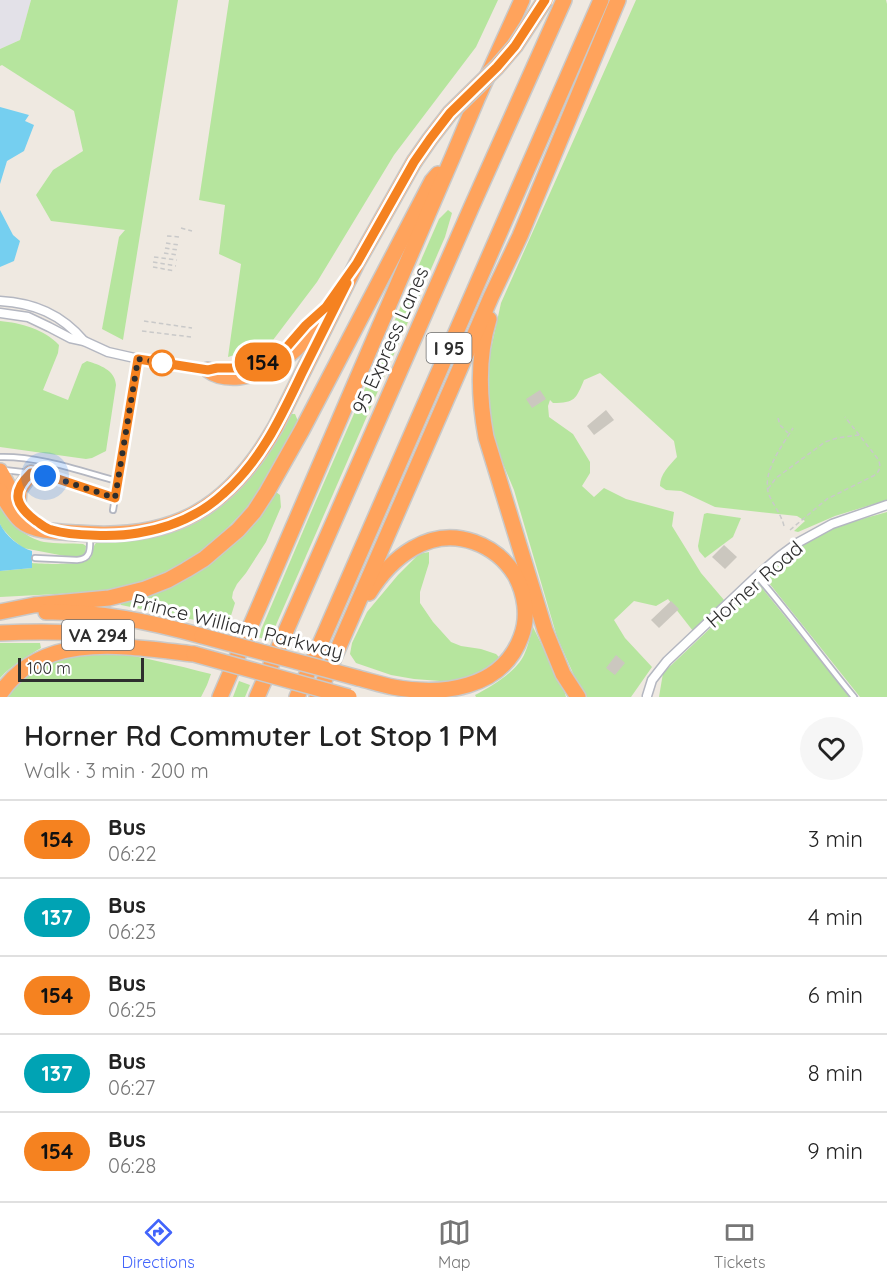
<!DOCTYPE html>
<meta charset="utf-8">
<style>
:root{--surface:#fff;--page:#f6f6f6;--text:#222;--muted:#767676;--line:#e0e0e0;--accent:#4264fb}
body{margin:0;font-family:Quicksand,sans-serif;background:var(--page);color:var(--text);height:100vh;display:flex;flex-direction:column;font-size:22px;white-space:nowrap}
*{box-sizing:border-box;margin:0}
p{font-size:20px;color:var(--muted)}
.icon{flex:none;width:33px;height:33px;fill:none;stroke:currentColor;stroke-width:2;stroke-linecap:round;stroke-linejoin:round}
.map{position:relative;height:697px;overflow:hidden}
.drawer{display:flex;flex-direction:column;background:var(--surface);flex:1}
.drawer>*{flex:none}
.badge{padding:0 12px;border-radius:20px;font-size:21px;line-height:39px}
.scale{position:absolute;left:18px;bottom:15px;width:126px;box-sizing:border-box;padding-left:6px;border:3px solid #2e2e2e;border-top:0;font-size:16px;line-height:21px;white-space:nowrap;color:#2e2e2e;-webkit-text-stroke:4px #fff;paint-order:stroke}
.you{position:absolute;width:30px;height:30px;margin:-15px;border:4px solid #fff;border-radius:50%;background:#1a73e8;box-shadow:0 0 0 9px #1a73e833}
.map>.badge{position:absolute;translate:-50% -50%;box-shadow:0 0 0 3px #fff}
.round{display:grid;place-items:center;flex:none;width:63px;height:63px;border-radius:32px;background:var(--page)}
.headline{display:flex;align-items:center;justify-content:space-between;height:102px;padding:0 24px}
h1{font-size:28px;font-weight:600;line-height:45px}
ul{padding:0;list-style:none}
li{display:flex;align-items:center;gap:18px;height:78px;padding:0 24px;border-top:2px solid var(--line)}
li div{flex:1}
li b{display:block;font-size:22px}
li em{font-style:normal}
li .badge{min-width:66px;font-weight:700;text-align:center}
.dock{display:flex;justify-content:space-around;align-items:center;height:84px;border-top:2px solid var(--line);background:var(--surface);font-size:16px;color:var(--muted)}
.dock a{display:grid;justify-items:center;gap:3px}
.dock .current{color:var(--accent)}
.map>svg:first-child{display:block}
.industrial{fill:#e3e1e8}
.green{fill:#b6e59e}
.water{fill:#75cff0}
.building{fill:#cbc7bf}
.lines{fill:none;stroke-linecap:round;stroke-linejoin:round}
.lane-casing{stroke:#b4b7c1;stroke-width:8}
.street-casing{stroke:#b4b7c1;stroke-width:11}
.highway-casing{stroke:#c9c9c9;stroke-width:18}
.path{stroke:#c9c9c9;stroke-width:1.5;stroke-dasharray:4.5 3;stroke-linecap:butt}
.lane{stroke:#fff;stroke-width:4.5}
.street{stroke:#fff;stroke-width:8}
.highway{stroke:#ffa35c;stroke-width:15}
.highway-bridge-casing{stroke:#c9c9c9;stroke-width:18;stroke-linecap:butt}
.highway-bridge{stroke:#ffa35c;stroke-width:15}
.line-casing{stroke:#fff;stroke-width:14}
.line{stroke:#f58220;stroke-width:9}
.walk{stroke:#2e2e2e;stroke-width:6;stroke-dasharray:0 10.8}
.stop-dot{fill:#fff;stroke:#f58220;stroke-width:3}
.labels{text-anchor:middle;dominant-baseline:central;stroke-width:6;stroke-linejoin:round;paint-order:stroke}
.shield{fill:#fff;stroke:#6d6d6d;stroke-width:1.5}
.shield-label{font-size:18px;font-weight:bold;fill:#2e2e2e}
.street-label{font-size:20px;fill:#2e2e2e;stroke:#fff}
</style>
<div class="map">
<svg width="887" height="697" viewBox="0 0 887 697">
<rect width="100%" height="100%" fill="#efe9e1"/>
<path class="industrial" d="M0 0H31L20 40 0 49Z"/>
<g class="green">
<path d="M31 0H178L123 340 102 329 119 237 125 230 51 221 36 195 53 170 83 151 74 111 2 65 0 66V49L20 40Z"/>
<path d="M229 0H498L476 47 394 155 317 282 270 344 228 357 241 264 219 254 225 205 199 200Z"/>
<path d="M636 0H886L887 4V500L835 516 798 532 794 531 805 521 797 516 715 507 681 491 666 490 660 486C660 474 669 466 677 457L674 441 600 373 584 380C576 399 575 403 553 403L550 400 548 406 549 417 573 434 590 462V473L582 486 594 497 604 488 626 499 674 512 672 526 701 573 724 600 693 631 668 599 656 606 634 601 614 620 625 638 652 667 631 697H587L576 680 557 637 514 490 496 447 491 417 485 376 501 303Z"/>
<path d="M448 210 452 213 445 237 269 641 258 637 315 503 439 219Z"/>
<path d="M0 321C21 323 44 329 59 345L58 353 43 390 68 400 82 364 87 361C100 365 115 370 116 385L106 451 92 458 86 459 0 447Z"/>
<path d="M289 414H295L298 421 253 501 220 536 202 551 170 571 142 582 124 587 95 592 0 597V571L32 568V563C43 564 87 566 91 557 94 552 92 547 96 543L126 540 207 515 229 499 252 474Z"/>
<path d="M276 492 280 495 281 507 266 542 246 573 237 584 233 592 232 598 235 603 229 622 195 620 121 605 119 601 154 591Z"/>
<path d="M0 505C8 521 25 538 44 542 56 544 70 543 83 544L86 546 85 555 80 557H70L23 548 12 539 2 528 0 524Z"/>
<path d="M887 512V697H860L765 578C780 565 795 549 812 539 835 526 862 519 887 512Z"/>
<path d="M707 513 741 518 733 537 705 558 699 551 698 546 704 514Z"/>
<path d="M429 552V563L420 592V603L433 622 451 642 461 646 481 649 496 654 499 657 493 666 461 681H440L414 679 391 675 356 663 350 654 352 643 367 612 398 575 419 554Z"/>
<path d="M758 583 850 697H659L663 673Z"/>
<path d="M533 627 564 690 566 697H476L475 695C491 687 516 672 524 655 528 647 530 636 533 627Z"/>
<path d="M0 643H40L41 648C26 657 12 665 0 678Z"/>
<path d="M105 652C141 656 175 665 211 674L207 685 201 697H4L12 686 50 659Z"/>
<path d="M239 681 250 685 245 697H233Z"/>
</g>
<g class="water">
<path d="M0 107 29 115 25 121 34 125 24 151 7 161 0 184Z"/>
<path d="M0 210 13 235 20 241 14 261 0 267Z"/>
<path d="M0 524C6 536 19 547 32 551V568L0 571Z"/>
</g>
<g class="building">
<path d="M540 390 546 399 532 408 526 399Z"/>
<path d="M606 410 614 420 594 435 587 426Z"/>
<path d="M724 545 737 557 725 569 712 557Z"/>
<path d="M671 601 679 609 659 628 651 620Z"/>
<path d="M616 655 625 663 615 675 606 668Z"/>
</g>
<g class="lines">
<defs>
<g id="lane">
<path d="M0 457C39 456 80 471 117 481"/>
<path d="M4 470 31 473 58 479 115 498"/>
<path d="M113 510 138 359"/>
<path d="M35 558 77 560C92 559 90 548 90 536"/>
<path d="M757 576C791 615 821 657 854 697"/>
</g>
<g id="street">
<path d="M0 301C34 303 61 314 84 341"/>
<path d="M0 313 28 317 49 327 70 338 84 341 108 352 148 361 208 370"/>
<path d="M647 696 652 680 667 661 757 576 780 556 799 542 832 524 887 505"/>
</g>
<g id="highway">
<path d="M489 319C477 357 479 399 486 437L545 630 563 674 578 697"/>
<path d="M208 370C217 377 227 378 239 377 275 373 303 348 320 317"/>
<path d="M0 471 16 500"/>
<path d="M0 491C6 501 12 513 21 521 33 532 61 532 78 533 173 541 229 509 276 426L357 263 414 162"/>
<path d="M18 503 19 490 31 473"/>
<path d="M0 612 34 605 109 598 145 589 168 580 186 570 204 559 238 530 254 512 267 492 302 430 432 181 438 174"/>
<path d="M46 612C99 611 151 622 202 636"/>
<path d="M0 633C41 631 83 631 124 638"/>
<path d="M358 678C370 681 382 685 393 687 442 696 502 689 521 637 529 617 525 593 515 575 505 559 491 548 474 542 429 526 391 558 369 593"/>
<path d="M0 694C43 629 129 647 194 654"/>
<path d="M220 697 453 156 477 99 522 0"/>
<path d="M257 697 471 208 564 0"/>
<path d="M297 697 601 0"/>
<path d="M317 697 491 297 520 236 618 0"/>
</g>
</defs>
<use href="#lane" class="lane-casing"/>
<use href="#street" class="street-casing"/>
<use href="#highway" class="highway-casing"/>
<g class="path">
<path d="M181 228 192 231"/>
<path d="M167 236 180 237"/>
<path d="M166 243 179 245"/>
<path d="M165 248 178 250"/>
<path d="M164 253 178 255"/>
<path d="M154 257 177 260"/>
<path d="M153 262 176 266"/>
<path d="M153 267 175 271"/>
<path d="M144 321 192 328"/>
<path d="M142 331 191 337"/>
<path d="M778 418 780 425 788 433"/>
<path d="M768 489 776 478 825 442 837 438 859 435"/>
<path d="M784 526C781 514 774 506 769 495 761 473 782 446 793 428"/>
<path d="M790 530 827 499 873 476C881 471 881 466 878 459L845 417"/>
</g>
<use href="#lane" class="lane"/>
<use href="#street" class="street"/>
<use href="#highway" class="highway"/>
<defs>
<g id="highway-bridge">
<path d="M414 162 430 139 450 113 497 67 515 46 545 0"/>
<path d="M202 636 358 678"/>
<path d="M194 654 349 697"/>
</g>
</defs>
<use href="#highway-bridge" class="highway-bridge-casing"/>
<use href="#highway-bridge" class="highway-bridge"/>
</g>
<g class="lines">
<defs>
<path id="line" d="M347 283C332 313 317 343 302 373 281 417 261 461 223 494 200 515 169 528 138 533 117 537 72 536 52 530 46 529 41 524 36 521 16 506 10 493 31 473L58 479 115 498 138 359 208 370 217 368H242L257 364 271 358 286 348 306 325 326 307 357 263 414 162 430 139 450 113 497 67 515 46 545 0"/>
</defs>
<use href="#line" class="line-casing"/>
<use href="#line" class="line"/>
<path class="walk" d="M45 476 58 479 115 498 138 359 167 364 162 363"/>
</g>
<circle class="stop-dot" cx="162" cy="363" r="12"/>
<g class="labels">
<g class="shield">
<rect x="426.5" y="333" width="45" height="30" rx="4.5"/>
<rect x="62" y="620" width="72" height="30" rx="4.5"/>
</g>
<g class="shield-label">
<text x="449" y="348">I 95</text>
<text x="98" y="635">VA 294</text>
</g>
<g class="street-label">
<text transform="translate(390 340) rotate(-66)">95 Express Lanes</text>
<text transform="translate(754 584) rotate(-41)">Horner Road</text>
<text transform="translate(238 626) rotate(14)">Prince William Parkway</text>
</g>
</g>
</svg>
<div class="scale">100 m</div>
<div class="you" style="left:45px;top:476px"></div>
<b class="badge" style="left:263px;top:362px;background:#f58220;color:#111">154</b>
</div>
<section class="drawer">
<div class="headline"><div><h1>Horner Rd Commuter Lot Stop 1 PM</h1><p>Walk · 3 min · 200 m</p></div><a class="round"><svg class="icon" aria-label="heart" viewBox="0 0 24 24"><path d="M12 20l-8-8c-3-5 5-10 8-4 3-6 11-1 8 4z"/></svg></a></div>
<ul>
<li><span class="badge" style="background:#f58220;color:#111">154</span><div><b>Bus</b><p>06:22</p></div><em>3 min</em></li>
<li><span class="badge" style="background:#00a3b4;color:#fff">137</span><div><b>Bus</b><p>06:23</p></div><em>4 min</em></li>
<li><span class="badge" style="background:#f58220;color:#111">154</span><div><b>Bus</b><p>06:25</p></div><em>6 min</em></li>
<li><span class="badge" style="background:#00a3b4;color:#fff">137</span><div><b>Bus</b><p>06:27</p></div><em>8 min</em></li>
<li><span class="badge" style="background:#f58220;color:#111">154</span><div><b>Bus</b><p>06:28</p></div><em>9 min</em></li>
</ul>
</section>
<nav class="dock">
<a class="current"><svg class="icon" aria-label="directions" viewBox="0 0 24 24"><path d="M12 3l9 9-9 9-9-9zM9 14v-3h6M13 9l2 2-2 2"/></svg>Directions</a>
<a><svg class="icon" aria-label="map" viewBox="0 0 24 24"><path d="M3 6l6-2 6 2 6-2v14l-6 2-6-2-6 2zM9 4v14M15 6v14"/></svg>Map</a>
<a><svg class="icon" aria-label="tickets" viewBox="0 0 24 24"><path d="M3 7h18v10H3zM15 7v10"/></svg>Tickets</a>
</nav>
